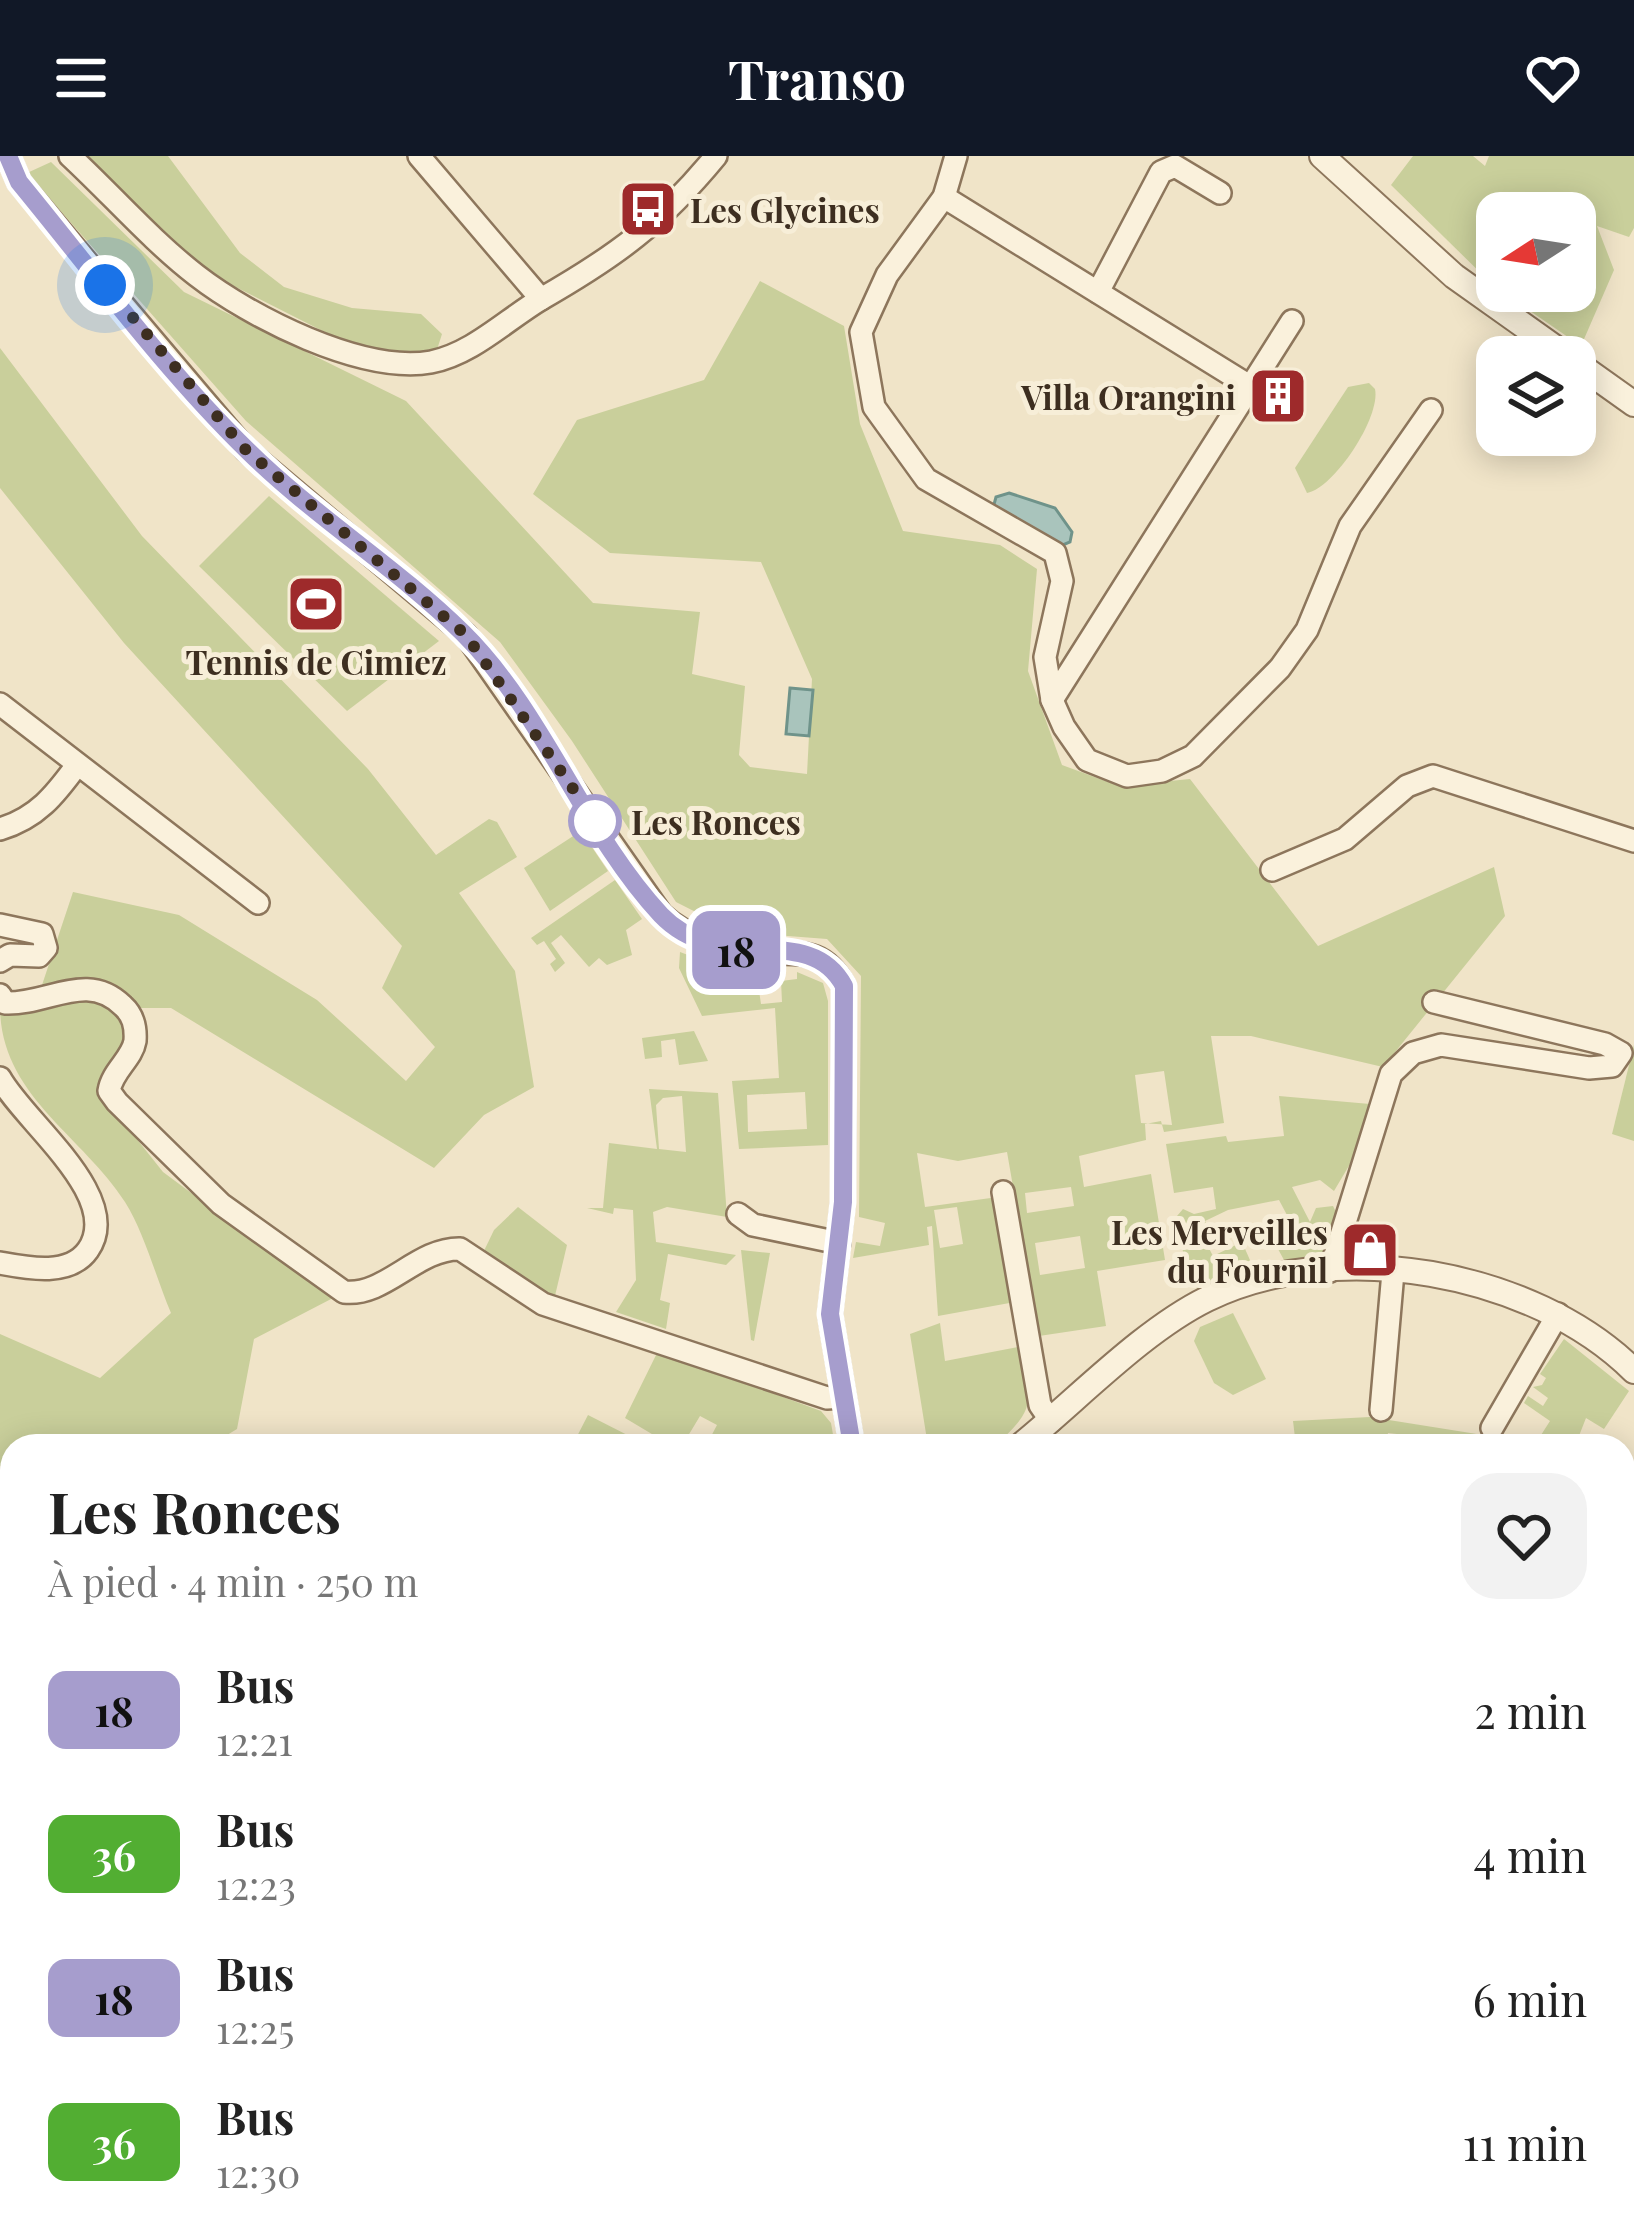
<!DOCTYPE html>
<html lang="fr">
<meta charset="utf-8">
<style>
:root{--surface:#fff;--page:#f2f2f2;--text:#222;--muted:#767676;--accent:#111827}
body{margin:0;font-family:"Playfair Display",serif;background:var(--page);color:var(--text);height:100vh;display:flex;flex-direction:column;font-size:45px;white-space:nowrap}
*{box-sizing:border-box;margin:0}
p{font-size:39px;color:var(--muted)}
.icon{flex:none;width:66px;height:66px;fill:none;stroke:currentColor;stroke-width:2;stroke-linecap:round;stroke-linejoin:round}
.map{position:relative;flex:1;overflow:hidden}
.details{position:absolute;left:0px;top:1278px;width:1635px;height:807px;display:flex;flex-direction:column;background:var(--surface);border-radius:36px 36px 0 0;box-shadow:0 6px 30px #0003}
.details>*{flex:none}
.badge{padding:0 24px;border-radius:18px;font-size:42px;line-height:78px}
.needle{width:78px;rotate:258deg}
.buttons{position:absolute;left:1476px;top:36px;display:grid;gap:24px}
.buttons a{display:grid;place-items:center;width:120px;height:120px;border-radius:24px;background:var(--surface);box-shadow:0 6px 30px #0003;font-size:60px}
.you{position:absolute;width:60px;height:60px;margin:-30px;border:9px solid #fff;border-radius:50%;background:#1a73e8;box-shadow:0 0 0 18px #1a73e833}
.map>.badge{position:absolute;translate:-50% -50%;box-shadow:0 0 0 6px #fff}
.round{display:grid;place-items:center;flex:none;width:126px;height:126px;border-radius:36px;background:var(--page)}
.overview{display:flex;align-items:center;justify-content:space-between;height:204px;padding:0 48px}
h1{font-size:57px;font-weight:700;line-height:90px}
ul{padding:0;list-style:none}
li{display:flex;align-items:center;gap:36px;height:144px;padding:0 48px}
li div{flex:1}
li b{display:block;font-size:45px}
li em{font-style:normal}
li .badge{min-width:132px;font-weight:700;text-align:center}
header{display:flex;justify-content:space-between;align-items:center;height:156px;padding:0 48px;background:var(--accent);color:#fff;font-size:54px;font-weight:700}
.map>svg:first-child{display:block}
.green{fill:#c9cf9b;fill-rule:evenodd}
.water{fill:#a9c4bc;stroke:#6f938a;stroke-width:3}
.lines{fill:none;stroke-linecap:round;stroke-linejoin:round}
.minor-casing{stroke:#8d765c;stroke-width:26}
.tertiary-casing{stroke:#8d765c;stroke-width:28}
.minor{stroke:#faf1dc;stroke-width:21}
.tertiary{stroke:#faf1dc;stroke-width:24}
.line-casing{stroke:#fff;stroke-width:27}
.line{stroke:#a69dcd;stroke-width:18}
.walk{stroke:#3d2e20;stroke-width:12;stroke-dasharray:0 21.6}
.stop-dot{fill:#fff;stroke:#a69dcd;stroke-width:6}
.labels{text-anchor:middle;dominant-baseline:central;stroke-width:10;stroke-linejoin:round;paint-order:stroke}
.poi-label{font-size:33px;font-weight:bold;fill:#3d2e20;stroke:#f7eed8;text-anchor:end}
.stop-label{font-size:33px;font-weight:bold;fill:#3d2e20;stroke:#f7eed8;text-anchor:start}
</style>
<header><svg class="icon" aria-label="menu" viewBox="0 0 24 24"><path d="M4 6h16M4 12h16M4 18h16"/></svg>Transo<svg class="icon" aria-label="heart" viewBox="0 0 24 24"><path d="M12 20l-8-8c-3-5 5-10 8-4 3-6 11-1 8 4z"/></svg></header>
<div class="map">
<svg width="1634" height="2083" viewBox="0 0 1634 2083">
<rect width="100%" height="100%" fill="#f0e4c8"/>
<g class="green">
<path d="M84 0H168L240 97 284 131 352 152 421 158 442 178 434 203 370 199 202 114Z"/>
<path d="M1413 0H1473L1485 10 1489 0H1634V72L1629 81 1597 70 1614 114 1581 190 1501 135H1575V57H1497V133L1391 29Z"/>
<path d="M51 6 184 136 406 245 593 447 700 456 692 518 745 530 739 599 750 611 807 618 812 523 761 406 610 397 533 338 577 264 704 224 760 125 844 170 860 268 903 375 1000 389 1037 413 1028 515 1062 609 1119 630 1190 623 1318 790 1494 711 1505 760 1383 911 1251 880H1211L1224 967 1164 976 1161 965 1145 968 1146 984 1079 1000 1084 1031 1151 1018 1165 1104 1097 1115 1106 1170 1039 1180 1007 996 958 1005 917 997 925 1051 998 1041 1015 1146 938 1160 932 1070 927 1071 929 1089 853 1102 856 1086 880 1090 885 1067 859 1061 861 820 827 783 735 776 676 746 572 585 500 486 246 265 27 17ZM1164 915 1172 969 1141 967 1135 919ZM1071 1031 1074 1050 1027 1057 1025 1037ZM957 1051 963 1088 940 1092 934 1054ZM1080 1080 1085 1112 1040 1119 1035 1087Z"/>
<path d="M0 192 142 380 368 613 436 699 489 663 497 666 517 701 459 737 515 815 534 931 484 959 434 1012 171 852H124L131 876 97 933 163 1016 333 1142 254 1183 237 1273 209 1290H12V1312L0 1310V1178L100 1222 171 1157C156 1122 145 1078 125 1046 81 978 0 939 0 850L34 853 73 736 179 759 317 844 406 925 435 891 382 832 402 790 124 487 0 332Z"/>
<path d="M1369 227 1375 233C1381 261 1334 332 1307 337L1295 312 1348 231Z"/>
<path d="M269 340 439 485 347 555 199 410Z"/>
<path d="M581 675 608 715 550 755 524 712Z"/>
<path d="M615 724 642 763 626 774 632 799 607 809 599 802 589 811 561 779 551 787 565 807 555 816 550 808 556 803 544 785 537 789 531 782Z"/>
<path d="M680 796 749 822 751 829 758 828 761 848 782 846 781 825 797 823V816L823 827 828 845V989L739 993 732 925 779 922 775 852 702 860 679 812ZM805 936 807 973 748 976 747 939Z"/>
<path d="M694 875 708 905 679 909 675 883 661 885 662 901 645 903 642 882Z"/>
<path d="M1634 889V985L1612 978Z"/>
<path d="M649 933 718 937 727 1061 667 1051 653 1056 656 1086 736 1099 726 1109 668 1098 660 1144 670 1147 666 1173 616 1156 636 1124 633 1054 614 1052 613 1058 587 1052H603L609 987 657 993ZM682 940 686 996 659 993 656 949 663 942Z"/>
<path d="M1279 940 1370 948 1350 1008 1334 1035 1320 1024 1292 1031 1310 1066 1316 1052 1333 1050 1339 1062 1326 1102 1284 1104 1272 1082 1296 1076 1279 1044 1228 1054 1205 1065 1209 1074 1202 1079 1213 1100 1242 1086 1253 1111 1198 1134 1187 1120 1177 1060 1183 1053 1194 1058 1216 1053 1213 1031 1174 1037 1166 988 1226 980 1228 986 1284 980Z"/>
<path d="M518 1051 567 1089 554 1144 482 1099 494 1074Z"/>
<path d="M741 1094 770 1097 754 1185 751 1184Z"/>
<path d="M1233 1157 1266 1223 1233 1239 1214 1227 1194 1185 1200 1171Z"/>
<path d="M940 1167 945 1205 1023 1190C1031 1243 1038 1253 994 1290H928L910 1178Z"/>
<path d="M1564 1183 1629 1235 1604 1273 1586 1262 1575 1290H1534L1550 1265 1524 1247 1528 1240 1543 1250 1548 1242 1533 1231 1542 1229 1546 1222 1540 1218Z"/>
<path d="M658 1195 821 1255 831 1267 835 1290H706L717 1269 700 1260 682 1290H672L625 1262Z"/>
<path d="M588 1259 647 1289V1290L616 1282 611 1290H572Z"/>
<path d="M1370 1261 1483 1279 1495 1285 1493 1290H1414V1280L1388 1277 1386 1290H1296L1293 1265Z"/>
<path d="M1623 1488 1634 1490V1574L1623 1575Z"/>
<path d="M1623 1755H1634V1995L1623 1987Z"/>
<path d="M0 1762 12 1777V1865L0 1840Z"/>
</g>
<g class="water">
<path d="M1009 337 1055 352 1072 376 1070 386 1058 391 992 356 996 341Z"/>
<path d="M790 532 813 534 809 580 786 578Z"/>
</g>
<g class="lines">
<defs>
<g id="minor">
<path d="M8 0 19 26 246 294 466 479 661 758C685 780 724 795 756 797 797 799 822 788 844 830L843 1046 830 1158 852 1290"/>
<path d="M70 0C112 39 151 84 196 119 250 161 362 218 431 206 472 198 506 164 541 143 616 100 660 68 716 0"/>
<path d="M419 0 541 143"/>
<path d="M956 0 944 41 887 119 861 176 874 251 926 323 1055 397 1062 425 1045 501 1052 544 1064 571 1087 604 1127 620 1162 615 1193 600 1280 512 1307 474 1350 370 1431 254"/>
<path d="M944 41 1251 231"/>
<path d="M1098 136 1161 16 1175 10 1220 37"/>
<path d="M1052 544 1292 165"/>
<path d="M0 548 258 747"/>
<path d="M0 673C37 662 55 639 77 609"/>
<path d="M1272 714 1345 683 1407 630 1433 620 1634 685"/>
<path d="M0 769 42 778 46 792 39 800 10 799 0 805"/>
<path d="M0 839 5 847C48 849 87 814 123 850 133 859 136 870 135 885 132 903 112 915 109 935L117 946 221 1048 344 1136C385 1141 417 1092 460 1093L543 1148 827 1242 843 1241"/>
<path d="M0 922C24 966 125 1041 88 1094 69 1121 27 1112 0 1107"/>
<path d="M1003 1036 1040 1249 1051 1265"/>
<path d="M738 1058 753 1069 839 1087"/>
<path d="M1330 1115 1391 918 1413 897 1441 889 1589 912 1612 910 1621 897 1605 888 1434 846"/>
<path d="M1381 1254 1393 1116"/>
<path d="M1492 1272 1558 1158"/>
<path d="M0 1625 12 1638"/>
<path d="M12 1724V1738"/>
<path d="M0 1856 12 1880"/>
<path d="M0 1914 12 1913"/>
<path d="M1623 2000 1634 2009"/>
<path d="M335 2073 339 2083"/>
<path d="M1164 2073 1176 2083"/>
<path d="M1344 2073 1350 2083"/>
<path d="M1487 2073 1488 2083"/>
<path d="M863 2083 877 2073"/>
</g>
<g id="tertiary">
<path d="M1322 0 1454 120 1568 201"/>
<path d="M1575 206 1634 248"/>
<path d="M1020 1290C1077 1244 1142 1175 1207 1143 1336 1080 1533 1115 1634 1215"/>
<path d="M0 1438 12 1448"/>
<path d="M1205 2073 1214 2083"/>
</g>
</defs>
<use href="#minor" class="minor-casing"/>
<use href="#tertiary" class="tertiary-casing"/>
<use href="#minor" class="minor"/>
<use href="#tertiary" class="tertiary"/>
</g>
<g class="lines">
<defs>
<path id="line" d="M8 0 19 26C93 116 165 214 248 295 315 361 396 411 463 477 544 557 583 675 661 759 720 821 809 764 844 830L843 1046 830 1158 852 1290"/>
</defs>
<use href="#line" class="line-casing"/>
<use href="#line" class="line"/>
<path class="walk" d="M105 129 246 294 466 479 599 670 595 665"/>
</g>
<defs>
<symbol id="bus-square" viewBox="-11 -11 22 22"><rect x="-9" y="-9" width="18" height="18" rx="4" fill="#9e2a2b" stroke="#f7eed8"/><path d="M-5-6H5V4H4V6H2V4H-2V6H-4V4H-5ZM-3.5-4V0h7V-4ZM-3.5 1.2v1.5H-2V1.2ZM2 1.2v1.5H3.5V1.2Z" fill="#fff"/></symbol>
<symbol id="building-square" viewBox="-11 -11 22 22"><rect x="-9" y="-9" width="18" height="18" rx="4" fill="#9e2a2b" stroke="#f7eed8"/><path d="M-4-6H4V6H1V3H-1V6H-4ZM-2.5-4.3h1.7v1.8h-1.7ZM.8-4.3h1.7v1.8H.8ZM-2.5-1h1.7V.8h-1.7ZM.8-1h1.7V.8H.8Z" fill="#fff"/></symbol>
<symbol id="stadium-square" viewBox="-11 -11 22 22"><rect x="-9" y="-9" width="18" height="18" rx="4" fill="#9e2a2b" stroke="#f7eed8"/><path d="M0-5a6.5 5 0 1 0 0 10a6.5 5 0 1 0 0-10ZM-3.5-1.8h7v3.6h-7Z" fill="#fff"/></symbol>
<symbol id="shop-square" viewBox="-11 -11 22 22"><rect x="-9" y="-9" width="18" height="18" rx="4" fill="#9e2a2b" stroke="#f7eed8"/><path d="M-5-2.5h2.3a2.7 3.5 0 0 1 5.4 0H5L5.5 6h-11ZM-1.5-2.5h3a1.5 2.3 0 0 0-3 0Z" fill="#fff"/></symbol>
</defs>
<g fill-rule="evenodd">
<use href="#bus-square" x="615" y="20" width="66" height="66"/>
<use href="#building-square" x="1245" y="207" width="66" height="66"/>
<use href="#stadium-square" x="283" y="415" width="66" height="66"/>
<use href="#shop-square" x="1337" y="1061" width="66" height="66"/>
</g>
<circle class="stop-dot" cx="595" cy="665" r="24"/>
<g class="labels">
<g class="poi-label">
<text x="690" y="53" text-anchor="start">Les Glycines</text>
<text x="1236" y="240">Villa Orangini</text>
<text x="316" y="505" text-anchor="middle">Tennis de Cimiez</text>
<text x="1328" y="1075">Les Merveilles<tspan x="1328" dy="38">du Fournil</tspan></text>
</g>
<g class="stop-label">
<text x="631" y="665">Les Ronces</text>
</g>
</g>
</svg>
<div class="buttons">
<a><svg class="needle" viewBox="-14 -14 28 28"><path d="M0-13l5 13h-10z" fill="#e53935"/><path d="M0 13l5-13h-10z" fill="#767676"/></svg></a>
<a><svg class="icon" aria-label="layers" viewBox="0 0 24 24"><path d="M12 4l9 5-9 5-9-5zM3 14l9 5 9-5"/></svg></a>
</div>
<div class="you" style="left:105px;top:129px"></div>
<b class="badge" style="left:736px;top:794px;background:#a69dcd;color:#111">18</b>
<section class="details">
<div class="overview"><div><h1>Les Ronces</h1><p>À pied · 4 min · 250 m</p></div><a class="round"><svg class="icon" aria-label="heart" viewBox="0 0 24 24"><path d="M12 20l-8-8c-3-5 5-10 8-4 3-6 11-1 8 4z"/></svg></a></div>
<ul>
<li><span class="badge" style="background:#a69dcd;color:#111">18</span><div><b>Bus</b><p>12:21</p></div><em>2 min</em></li>
<li><span class="badge" style="background:#52ae32;color:#fff">36</span><div><b>Bus</b><p>12:23</p></div><em>4 min</em></li>
<li><span class="badge" style="background:#a69dcd;color:#111">18</span><div><b>Bus</b><p>12:25</p></div><em>6 min</em></li>
<li><span class="badge" style="background:#52ae32;color:#fff">36</span><div><b>Bus</b><p>12:30</p></div><em>11 min</em></li>
</ul>
</section>
</div>
